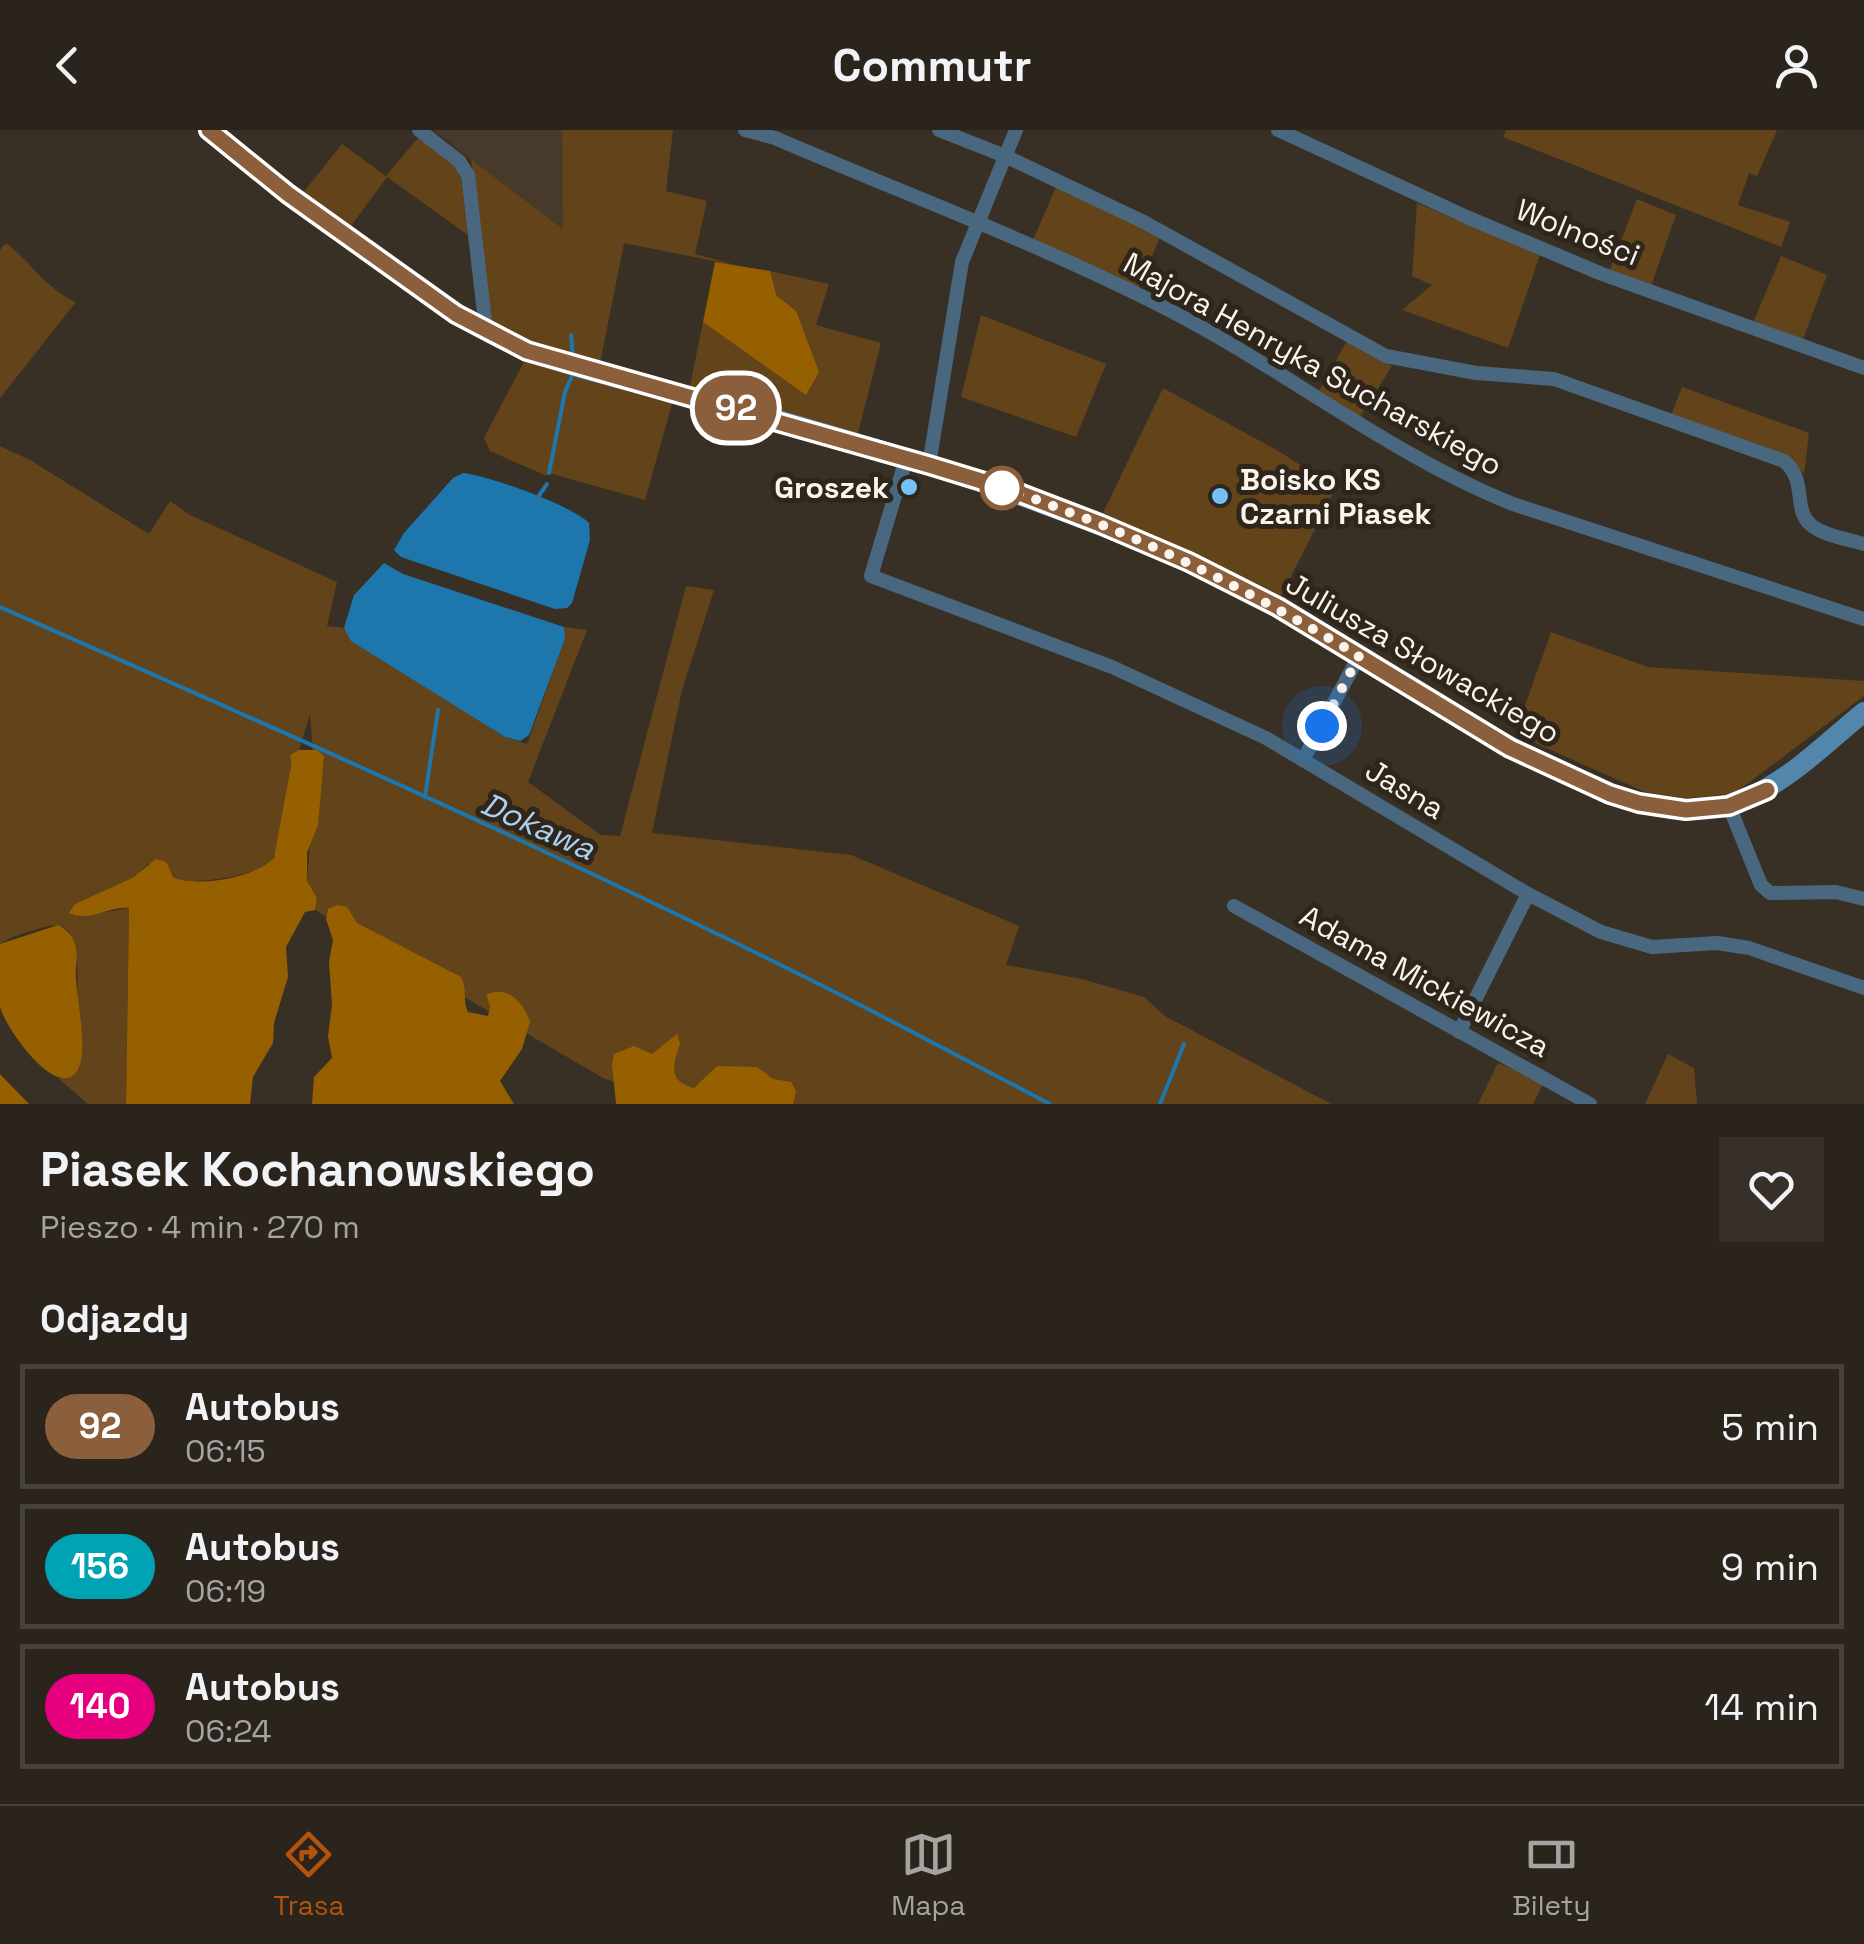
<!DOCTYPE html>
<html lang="pl">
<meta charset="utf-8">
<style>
:root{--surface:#2b241c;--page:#373029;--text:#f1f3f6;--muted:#a6a4a3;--line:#47413b;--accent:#b45309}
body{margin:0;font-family:"Space Grotesk",sans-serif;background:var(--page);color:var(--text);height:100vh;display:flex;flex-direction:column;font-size:38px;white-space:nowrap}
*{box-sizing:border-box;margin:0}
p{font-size:32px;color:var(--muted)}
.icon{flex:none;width:55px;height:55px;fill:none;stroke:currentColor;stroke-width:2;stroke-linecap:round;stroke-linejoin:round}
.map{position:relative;height:974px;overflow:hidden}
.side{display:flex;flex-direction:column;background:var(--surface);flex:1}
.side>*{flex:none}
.badge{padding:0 20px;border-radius:32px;font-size:35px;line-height:65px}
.you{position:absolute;width:50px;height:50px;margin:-25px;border:8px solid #fff;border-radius:50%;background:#1a73e8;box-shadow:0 0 0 15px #1a73e833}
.map>.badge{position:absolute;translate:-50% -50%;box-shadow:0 0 0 5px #fff}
h2{padding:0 40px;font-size:38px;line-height:90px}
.round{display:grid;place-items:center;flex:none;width:105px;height:105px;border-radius:0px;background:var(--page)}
.head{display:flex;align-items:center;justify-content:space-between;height:170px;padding:0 40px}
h1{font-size:48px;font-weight:600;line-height:75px}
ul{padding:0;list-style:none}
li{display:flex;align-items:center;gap:30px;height:125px;margin:0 20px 15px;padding:0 20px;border:5px solid var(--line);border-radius:0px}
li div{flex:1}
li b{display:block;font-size:38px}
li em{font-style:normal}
li .badge{min-width:110px;font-weight:700;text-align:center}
header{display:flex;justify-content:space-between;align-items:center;height:130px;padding:0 40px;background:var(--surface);font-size:45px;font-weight:600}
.tabs{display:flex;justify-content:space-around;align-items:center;height:140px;border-top:2px solid var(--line);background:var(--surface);font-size:28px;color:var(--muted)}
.tabs a{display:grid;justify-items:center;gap:5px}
.tabs .current{color:var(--accent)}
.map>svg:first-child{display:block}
.built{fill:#473a2a}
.green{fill:#63431a}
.forest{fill:#965f00}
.water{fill:#1d76ac}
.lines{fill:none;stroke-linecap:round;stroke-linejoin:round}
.stream{stroke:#1d76ac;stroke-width:4}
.street{stroke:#49687f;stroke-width:14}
.secondary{stroke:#5386ab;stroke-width:20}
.line-casing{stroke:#fff;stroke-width:22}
.line{stroke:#8b5e3c;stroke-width:15}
.walk{stroke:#faf4ed;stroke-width:10;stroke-dasharray:0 18}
.poi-dot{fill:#75c0f6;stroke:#2f261b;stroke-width:4}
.stop-dot{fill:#fff;stroke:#8b5e3c;stroke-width:5}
.labels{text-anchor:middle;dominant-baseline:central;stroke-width:10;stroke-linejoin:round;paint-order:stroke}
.street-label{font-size:30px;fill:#faf4ed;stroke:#2f261b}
.poi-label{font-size:30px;font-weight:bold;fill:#faf4ed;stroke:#2f261b;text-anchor:start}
.water-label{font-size:32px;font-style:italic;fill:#abd1ef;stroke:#2f261b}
</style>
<header><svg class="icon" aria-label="back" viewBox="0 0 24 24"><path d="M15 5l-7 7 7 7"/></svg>Commutr<svg class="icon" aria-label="person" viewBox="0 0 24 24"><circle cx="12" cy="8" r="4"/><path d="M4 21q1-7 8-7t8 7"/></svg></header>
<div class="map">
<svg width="1864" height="974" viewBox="0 0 1864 974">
<rect width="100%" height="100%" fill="#393025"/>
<path class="built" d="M433 0H562L564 100 471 29Z"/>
<g class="green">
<path d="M562 0H673L666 61 707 71 695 124 739 136 624 113 600 233 523 210 492 197 471 29 563 99Z"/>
<path d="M1506 0H1777L1757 46 1749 43 1738 75 1790 92 1781 117 1503 7Z"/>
<path d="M418 8 455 34 461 47 468 105 387 47 351 96 302 64 342 14 386 46Z"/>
<path d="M1057 55 1161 105 1138 159 1033 110Z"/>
<path d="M1637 69 1676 85 1651 156 1610 140Z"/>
<path d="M1417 73 1540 125 1508 218 1402 180 1432 155 1412 146Z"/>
<path d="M6 113C31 132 47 160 76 172L0 268V120Z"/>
<path d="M1781 126 1827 145 1802 212 1753 193Z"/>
<path d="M770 141 829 154 816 195 881 213 857 307 690 256 703 192 807 264Z"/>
<path d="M981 185 1106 234 1076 307 961 267Z"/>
<path d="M1348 209 1392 236 1360 287 1319 261Z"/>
<path d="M527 226 674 267 645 370 549 343 569 251 547 346 490 321 484 308Z"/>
<path d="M1682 257 1809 303 1804 344 1790 329 1671 285Z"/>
<path d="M1163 258 1280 322 1336 358 1280 468 1103 383Z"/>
<path d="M0 316 30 330 149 404 170 371 188 384 337 452 327 496 344 498 352 511 505 607 527 614 565 509 564 497 587 500 528 652 601 705 620 706 686 456 714 460 682 560 652 703 851 725 1019 796 1006 835 1082 849 1144 867 1165 886 1331 974H699L605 949 315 780 317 768 307 751 310 714 318 695 310 584 299 620 290 625C292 646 284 716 271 731 260 745 199 754 181 750 168 748 179 749 170 741 165 737 154 736 148 734L132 748 75 774 79 787 129 778 126 974H88L58 948H68C72 919 88 821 67 800 59 792 46 797 37 799 24 804 11 806 0 814Z"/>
<path d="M1551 502 1648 537 1864 551V566L1735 663 1704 667 1682 668 1645 662 1515 604Z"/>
<path d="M1668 924 1694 938 1697 974H1645Z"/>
<path d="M1498 933 1544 952 1533 974H1478Z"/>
</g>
<g class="forest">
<path d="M715 132 770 141 777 166 796 181 819 242 806 265 703 192Z"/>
<path d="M299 620H317L324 626 318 695 307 723V751L317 768 315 780 305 782 286 817 288 847 274 893 273 913 253 947 250 974H126L129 778C108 776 90 793 69 783L75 774 132 748 156 729 166 732 174 748C201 757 254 748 274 728L291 636 290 625Z"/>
<path d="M337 775 347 777 357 793 461 847C468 859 462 870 468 882L488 886 490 876 486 865C506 854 524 872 530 892L522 919 500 951 514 974H312L314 947 332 928 328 906 332 875 329 832 333 810 326 789 328 779Z"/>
<path d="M58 795C67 799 74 807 76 818 78 828 75 839 76 849 77 871 89 923 77 941 57 972 3 895 0 876 0 856 0 834 0 814Z"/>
<path d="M677 904 680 913C674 934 666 951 694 958L717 936 757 937 773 949 791 952 796 961 793 974H616L612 934 614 924 634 916 652 924Z"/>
<path d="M0 944 29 974H0Z"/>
</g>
<g class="water">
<path d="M463 343C490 346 571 375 589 393L590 410 572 473 567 478 555 479 401 427 394 420 404 403 453 348Z"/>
<path d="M384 433 403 444 564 497 565 509 529 605 520 611 505 607 351 511 344 498 354 465Z"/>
</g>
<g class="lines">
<g class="stream">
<path d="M571 205 573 228"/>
<path d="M549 343 565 262 572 246"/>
<path d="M538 367 547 354"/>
<path d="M0 477C271 596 542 716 807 848 889 889 969 932 1050 974"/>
<path d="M425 667 438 580"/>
<path d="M1160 974 1184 914"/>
</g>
<g class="street">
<path d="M419 0 459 31 468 45 486 200"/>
<path d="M745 0 775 8C907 65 1043 115 1171 181 1287 241 1391 325 1513 374L1864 489"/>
<path d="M939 0 1005 26 1144 92 1386 226 1476 243 1554 249 1784 331C1808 351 1792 379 1811 395 1825 406 1847 409 1864 414"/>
<path d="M1278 0 1469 88 1602 144 1864 238"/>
<path d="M906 329 871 446 1112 537 1266 608 1528 764 1601 802 1652 817 1717 813 1749 818 1864 858"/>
<path d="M929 335 962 132 1016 0"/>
<path d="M1303 630 1359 526"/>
<path d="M1729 676 1761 755 1770 763 1836 762 1864 769"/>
<path d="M1234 776 1590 974"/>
<path d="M1459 902 1528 764"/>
</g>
<path class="secondary" d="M209 0C263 46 321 88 379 129 427 163 474 201 530 221 602 248 680 262 754 283 900 325 1045 368 1185 431 1313 487 1423 576 1549 636 1589 655 1628 674 1672 679 1756 687 1804 631 1864 582"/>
</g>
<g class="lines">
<defs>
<path id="line" d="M209 0 288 64 456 184 527 221 929 335 1014 361 1100 394 1189 432 1278 477 1510 618 1610 664 1639 673 1686 680 1729 676 1767 660"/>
</defs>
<use href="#line" class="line-casing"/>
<use href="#line" class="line"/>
<path class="walk" d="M1002 358C1024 364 1050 375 1074 384 1174 422 1267 471 1359 526L1322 596"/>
</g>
<g class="poi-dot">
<circle cx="909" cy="357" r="10"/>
<circle cx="1220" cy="366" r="10"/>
</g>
<circle class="stop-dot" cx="1002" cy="358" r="20"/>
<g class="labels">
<g class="street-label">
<text transform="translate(1578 102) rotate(22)">Wolności</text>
<text transform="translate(1313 234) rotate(29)">Majora Henryka Sucharskiego</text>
<text transform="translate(1423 528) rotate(30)">Juliusza Słowackiego</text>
<text transform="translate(1405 659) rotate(31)">Jasna</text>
<text transform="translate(1425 851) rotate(29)">Adama Mickiewicza</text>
</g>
<g class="poi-label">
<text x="1240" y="349">Boisko KS<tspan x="1240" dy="34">Czarni Piasek</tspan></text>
<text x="889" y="357" text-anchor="end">Groszek</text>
</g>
<g class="water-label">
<text transform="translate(538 696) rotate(24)">Dokawa</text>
</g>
</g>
</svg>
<div class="you" style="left:1322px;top:596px"></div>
<b class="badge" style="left:736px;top:278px;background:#8b5e3c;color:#fff">92</b>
</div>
<section class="side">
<div class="head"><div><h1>Piasek Kochanowskiego</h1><p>Pieszo · 4 min · 270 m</p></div><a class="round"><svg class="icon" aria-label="heart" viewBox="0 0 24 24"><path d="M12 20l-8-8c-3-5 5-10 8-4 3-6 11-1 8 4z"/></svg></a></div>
<h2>Odjazdy</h2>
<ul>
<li><span class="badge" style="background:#8b5e3c;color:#fff">92</span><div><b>Autobus</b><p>06:15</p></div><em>5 min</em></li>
<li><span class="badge" style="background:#00a3b4;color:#fff">156</span><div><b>Autobus</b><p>06:19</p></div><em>9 min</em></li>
<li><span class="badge" style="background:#e6007e;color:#fff">140</span><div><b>Autobus</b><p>06:24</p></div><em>14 min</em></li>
</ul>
</section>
<nav class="tabs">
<a class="current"><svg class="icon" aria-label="directions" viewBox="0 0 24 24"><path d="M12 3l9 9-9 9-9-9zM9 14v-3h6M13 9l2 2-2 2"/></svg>Trasa</a>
<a><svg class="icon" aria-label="map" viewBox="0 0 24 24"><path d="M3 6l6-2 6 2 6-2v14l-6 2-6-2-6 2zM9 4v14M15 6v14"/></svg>Mapa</a>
<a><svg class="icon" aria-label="tickets" viewBox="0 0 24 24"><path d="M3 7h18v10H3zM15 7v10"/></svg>Bilety</a>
</nav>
